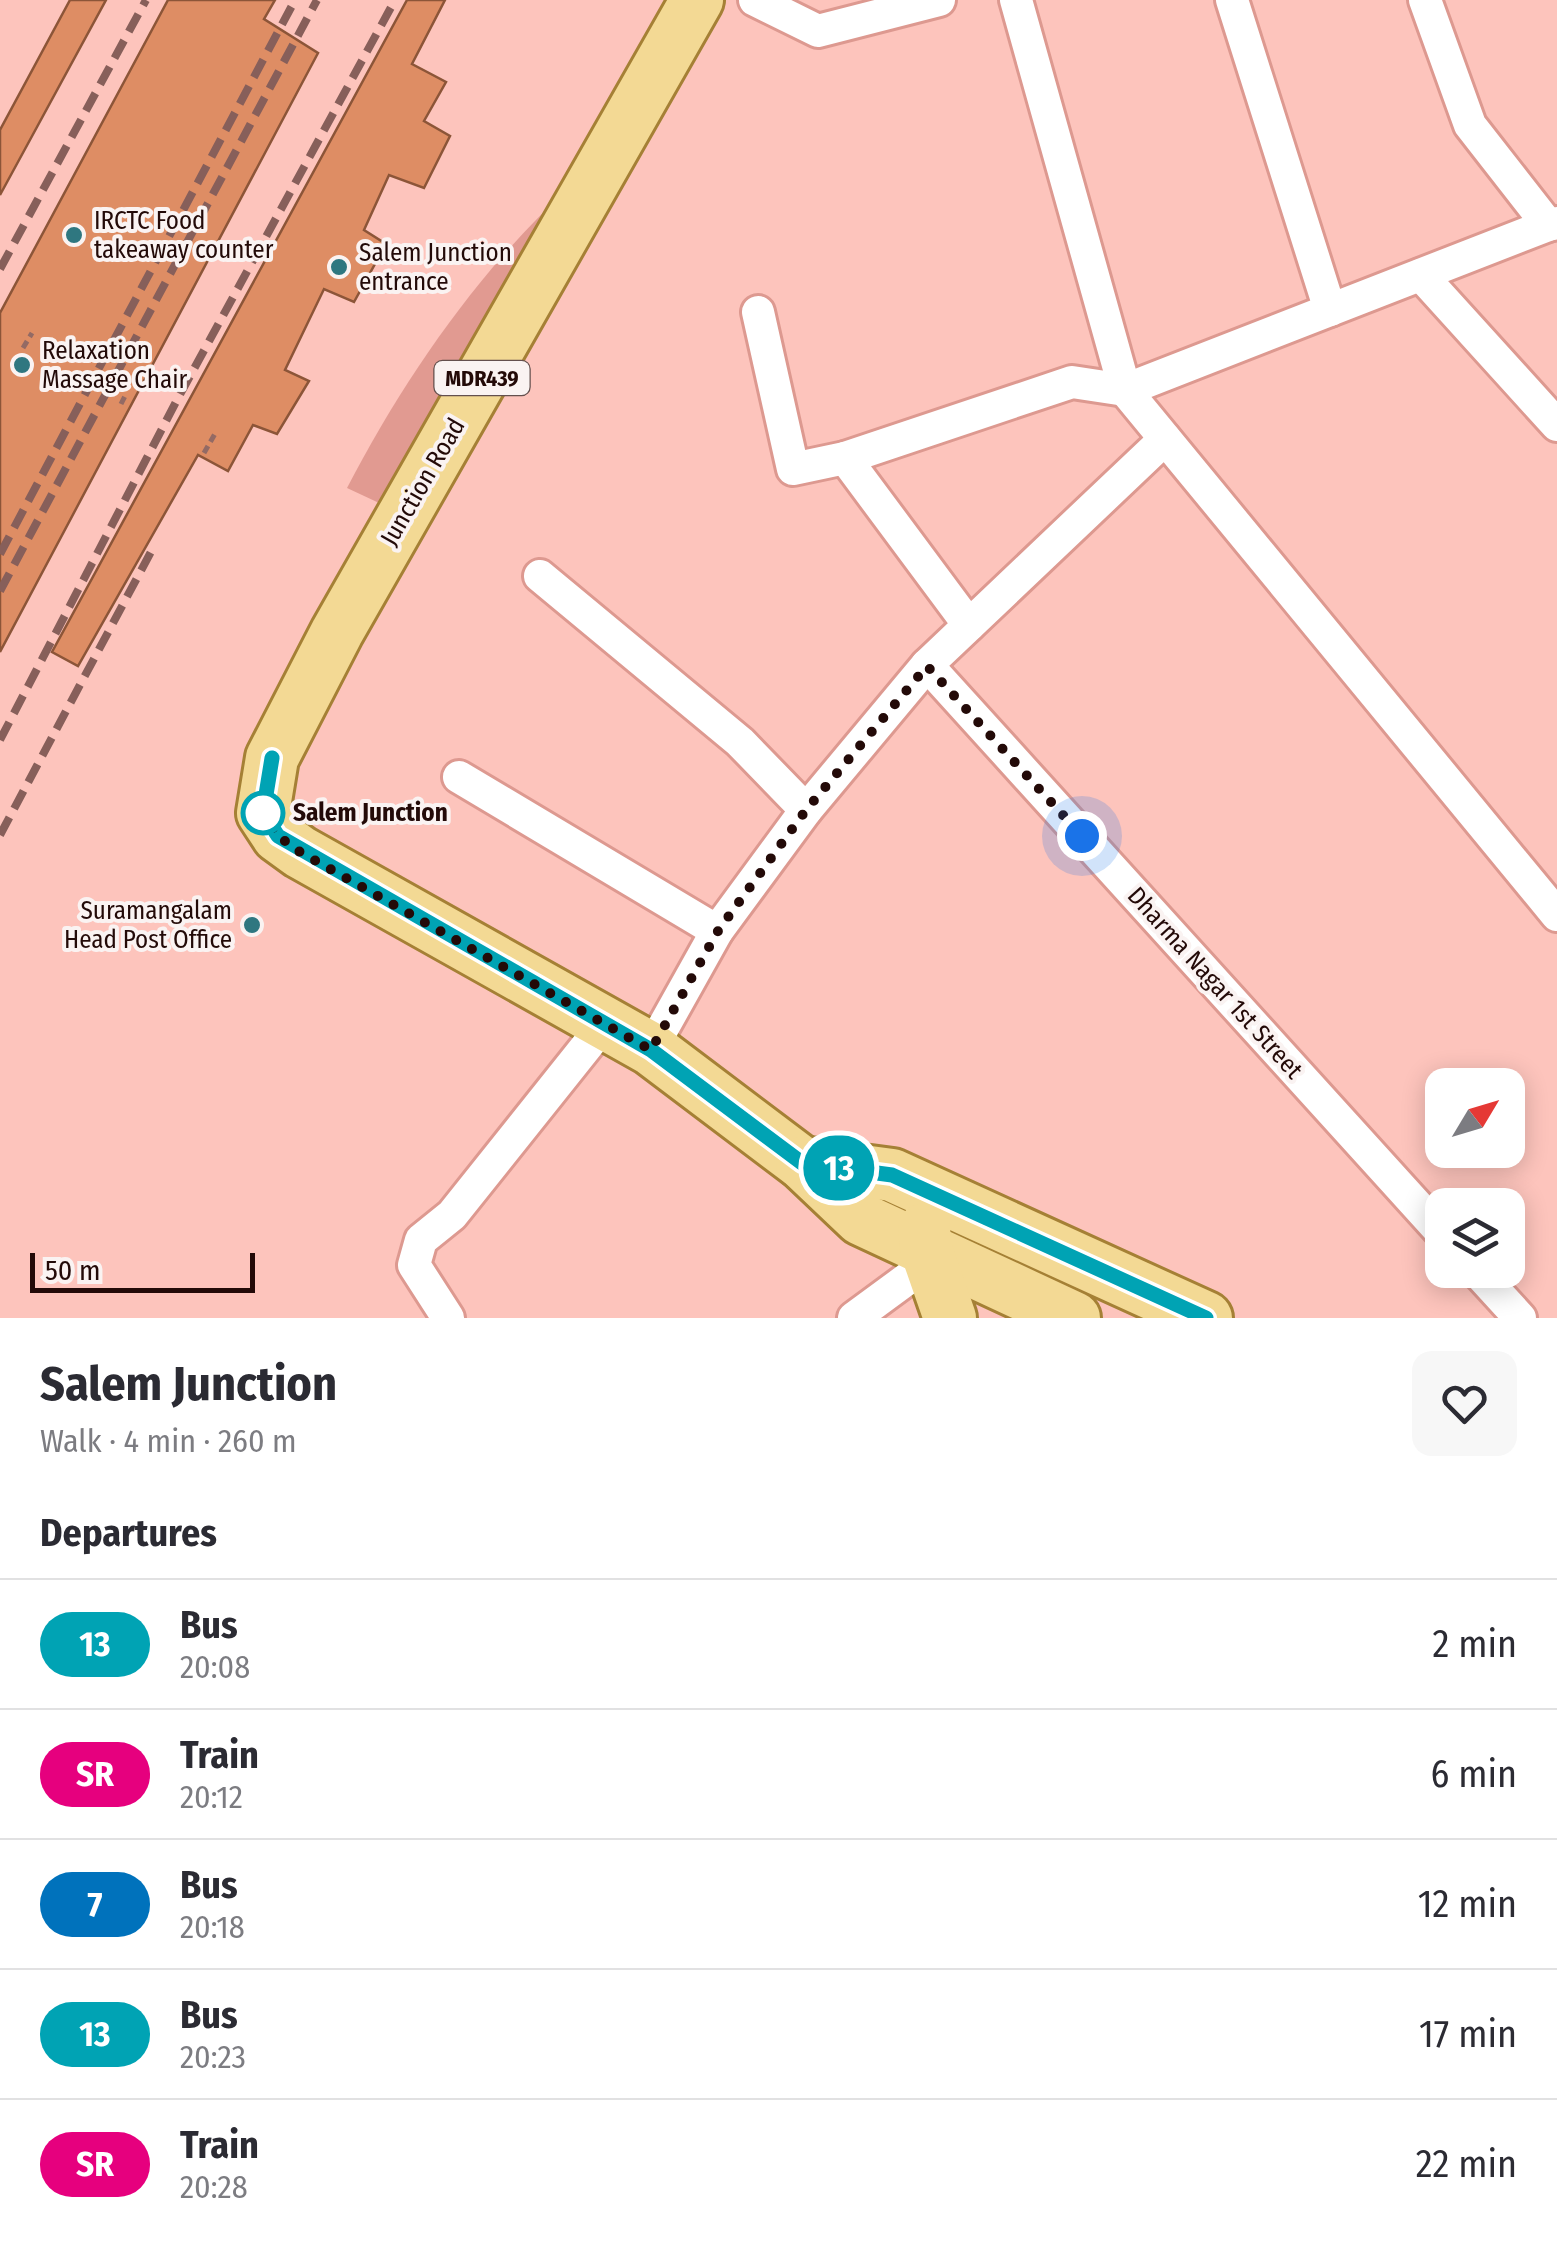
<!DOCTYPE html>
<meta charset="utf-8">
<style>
:root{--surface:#fff;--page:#f7f7f7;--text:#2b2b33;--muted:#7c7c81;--line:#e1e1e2}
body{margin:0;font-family:"Fira Sans Condensed",sans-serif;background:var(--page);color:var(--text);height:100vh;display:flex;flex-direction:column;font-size:38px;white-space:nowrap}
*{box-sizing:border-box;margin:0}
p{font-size:32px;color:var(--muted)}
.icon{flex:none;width:55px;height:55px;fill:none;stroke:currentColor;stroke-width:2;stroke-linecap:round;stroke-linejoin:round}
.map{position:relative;height:1318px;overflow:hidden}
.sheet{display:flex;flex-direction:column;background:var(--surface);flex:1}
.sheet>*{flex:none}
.badge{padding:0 20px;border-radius:32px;font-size:35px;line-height:65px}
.needle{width:65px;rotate:52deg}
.buttons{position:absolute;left:1425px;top:1068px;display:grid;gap:20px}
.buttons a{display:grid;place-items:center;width:100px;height:100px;border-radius:20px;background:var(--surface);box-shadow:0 5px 25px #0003;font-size:50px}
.scale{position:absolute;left:30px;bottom:25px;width:225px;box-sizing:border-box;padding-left:10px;border:5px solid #230a08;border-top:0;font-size:28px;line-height:35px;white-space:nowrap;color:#230a08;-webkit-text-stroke:8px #faf3f2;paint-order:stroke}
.you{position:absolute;width:50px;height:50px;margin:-25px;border:8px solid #fff;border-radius:50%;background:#1a73e8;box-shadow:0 0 0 15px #1a73e833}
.map>.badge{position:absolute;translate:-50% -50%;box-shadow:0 0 0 5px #fff}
h2{padding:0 40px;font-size:38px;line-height:90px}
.round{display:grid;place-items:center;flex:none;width:105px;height:105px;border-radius:20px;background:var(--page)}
.summary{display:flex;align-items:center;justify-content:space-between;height:170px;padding:0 40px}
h1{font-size:48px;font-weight:700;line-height:75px}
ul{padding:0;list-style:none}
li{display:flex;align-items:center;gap:30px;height:130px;padding:0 40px;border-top:2px solid var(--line)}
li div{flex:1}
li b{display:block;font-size:38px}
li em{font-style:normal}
li .badge{min-width:110px;font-weight:700;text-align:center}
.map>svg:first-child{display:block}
.green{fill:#e19a91}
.building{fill:#de8d64;stroke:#8c5538;stroke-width:2.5}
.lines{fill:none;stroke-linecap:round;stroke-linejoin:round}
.street-casing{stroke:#dd9990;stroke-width:38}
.primary-casing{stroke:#a58035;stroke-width:58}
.path{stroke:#936a64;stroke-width:5;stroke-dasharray:8 5;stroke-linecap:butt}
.street{stroke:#fff;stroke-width:32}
.primary{stroke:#f3d994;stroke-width:52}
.rail{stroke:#875f5a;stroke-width:8;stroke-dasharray:20 10;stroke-linecap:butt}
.line-casing{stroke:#fff;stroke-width:22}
.line{stroke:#00a3b4;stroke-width:15}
.walk{stroke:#230a08;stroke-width:10;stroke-dasharray:0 18}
.poi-dot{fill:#2f7780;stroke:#faf3f2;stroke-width:4}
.stop-dot{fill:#fff;stroke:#00a3b4;stroke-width:5}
.labels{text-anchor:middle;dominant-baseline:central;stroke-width:8;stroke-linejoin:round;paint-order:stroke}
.shield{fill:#faf3f2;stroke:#64504e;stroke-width:2.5}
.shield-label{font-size:22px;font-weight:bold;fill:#230a08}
.poi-label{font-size:25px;fill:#230a08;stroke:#faf3f2;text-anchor:start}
.street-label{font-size:25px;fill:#230a08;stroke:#faf3f2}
.stop-label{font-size:25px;font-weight:bold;fill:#230a08;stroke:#faf3f2;text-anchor:start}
</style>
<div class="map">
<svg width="1557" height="1318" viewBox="0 0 1557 1318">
<rect width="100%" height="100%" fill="#fdc4bc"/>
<path class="green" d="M568 189 392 509 347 488C403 380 478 271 568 189Z"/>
<g class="building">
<path d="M70 0H106L0 195V130Z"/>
<path d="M168 0H275L264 19 318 53 0 652V313Z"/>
<path d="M407 0H445L412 64 446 82 424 121 450 136 424 188 389 175 364 230 386 244 354 302 324 289 285 370 309 381 277 434 253 425 228 471 198 455 78 666 52 652Z"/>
</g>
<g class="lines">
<defs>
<g id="street">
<path d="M755 0 818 31 939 0"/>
<path d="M1232 0 1330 310"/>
<path d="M1425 0 1470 125 1548 225 1557 223"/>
<path d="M1548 225 1125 390 1557 915"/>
<path d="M1421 275 1557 425"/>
<path d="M758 312 793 469 845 458"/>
<path d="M1165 439 927 665 1442 1233"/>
<path d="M540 576 740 742 806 810"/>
<path d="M969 625 845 458 1072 382 1125 390 1016 0"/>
<path d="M459 777 717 931 806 810 927 665"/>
<path d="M651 1049 717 931"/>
<path d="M1476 1270 1520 1318"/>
<path d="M448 1318 414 1265 421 1240 452 1215 606 1022"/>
<path d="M854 1318 930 1262"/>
</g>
<g id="primary">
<path d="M697 0 337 632 272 758 263 813 278 836 300 852 651 1049 802 1163 861 1219 1074 1318"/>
<path d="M802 1163 892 1175 1206 1318"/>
<path d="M924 1229 926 1249 950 1318"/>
</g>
</defs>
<use href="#street" class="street-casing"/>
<use href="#primary" class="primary-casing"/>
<g class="path">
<path d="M23 348 32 333"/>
<path d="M121 404 126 394"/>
<path d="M204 453 216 432"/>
</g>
<use href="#street" class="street"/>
<use href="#primary" class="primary"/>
<g class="rail">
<path d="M0 269 146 0"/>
<path d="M0 554 295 0"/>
<path d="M0 591 317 0"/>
<path d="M0 740 177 400 395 0"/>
<path d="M0 835 153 548"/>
</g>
</g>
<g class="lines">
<defs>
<path id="line" d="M272 758 263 813 278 836 651 1050 802 1163 892 1175 1206 1318"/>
</defs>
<use href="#line" class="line-casing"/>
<use href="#line" class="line"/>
<path class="walk" d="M263 813 278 836 300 852 651 1050 718 931 806 810 927 666 1082 836"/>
</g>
<g class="poi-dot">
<circle cx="74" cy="235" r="10"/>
<circle cx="339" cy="267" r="10"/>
<circle cx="22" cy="365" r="10"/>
<circle cx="252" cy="925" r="10"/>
</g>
<circle class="stop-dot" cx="263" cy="813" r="20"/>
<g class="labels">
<rect class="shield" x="434.5" y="361" width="95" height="34" rx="8"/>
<g class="shield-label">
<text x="482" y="378">MDR439</text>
</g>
<g class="poi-label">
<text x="94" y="221">IRCTC Food<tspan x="94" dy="29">takeaway counter</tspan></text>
<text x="359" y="253">Salem Junction<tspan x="359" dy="29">entrance</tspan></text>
<text x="42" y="351">Relaxation<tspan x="42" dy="29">Massage Chair</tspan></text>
<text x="232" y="911" text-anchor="end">Suramangalam<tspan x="232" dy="29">Head Post Office</tspan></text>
</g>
<g class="street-label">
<text transform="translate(423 482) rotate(-60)">Junction Road</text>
<text transform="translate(1215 983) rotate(48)">Dharma Nagar 1st Street</text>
</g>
<g class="stop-label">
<text x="293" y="813">Salem Junction</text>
</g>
</g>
</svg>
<div class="buttons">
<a><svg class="needle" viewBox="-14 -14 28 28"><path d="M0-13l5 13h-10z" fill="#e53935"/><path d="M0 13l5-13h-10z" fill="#7c7c81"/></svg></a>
<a><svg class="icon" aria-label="layers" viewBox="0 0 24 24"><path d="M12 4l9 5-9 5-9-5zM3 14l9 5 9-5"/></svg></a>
</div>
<div class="scale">50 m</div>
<div class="you" style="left:1082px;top:836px"></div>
<b class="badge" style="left:839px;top:1168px;background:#00a3b4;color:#fff">13</b>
</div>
<section class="sheet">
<div class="summary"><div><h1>Salem Junction</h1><p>Walk · 4 min · 260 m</p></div><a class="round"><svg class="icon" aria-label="heart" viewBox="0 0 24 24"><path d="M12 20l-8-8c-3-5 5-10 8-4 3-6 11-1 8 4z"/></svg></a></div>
<h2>Departures</h2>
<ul>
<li><span class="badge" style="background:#00a3b4;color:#fff">13</span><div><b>Bus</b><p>20:08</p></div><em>2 min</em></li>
<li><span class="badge" style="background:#e6007e;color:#fff">SR</span><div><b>Train</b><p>20:12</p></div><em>6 min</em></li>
<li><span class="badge" style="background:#0072bc;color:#fff">7</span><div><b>Bus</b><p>20:18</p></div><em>12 min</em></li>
<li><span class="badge" style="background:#00a3b4;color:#fff">13</span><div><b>Bus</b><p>20:23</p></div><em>17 min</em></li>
<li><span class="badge" style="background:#e6007e;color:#fff">SR</span><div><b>Train</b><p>20:28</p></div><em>22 min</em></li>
</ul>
</section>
